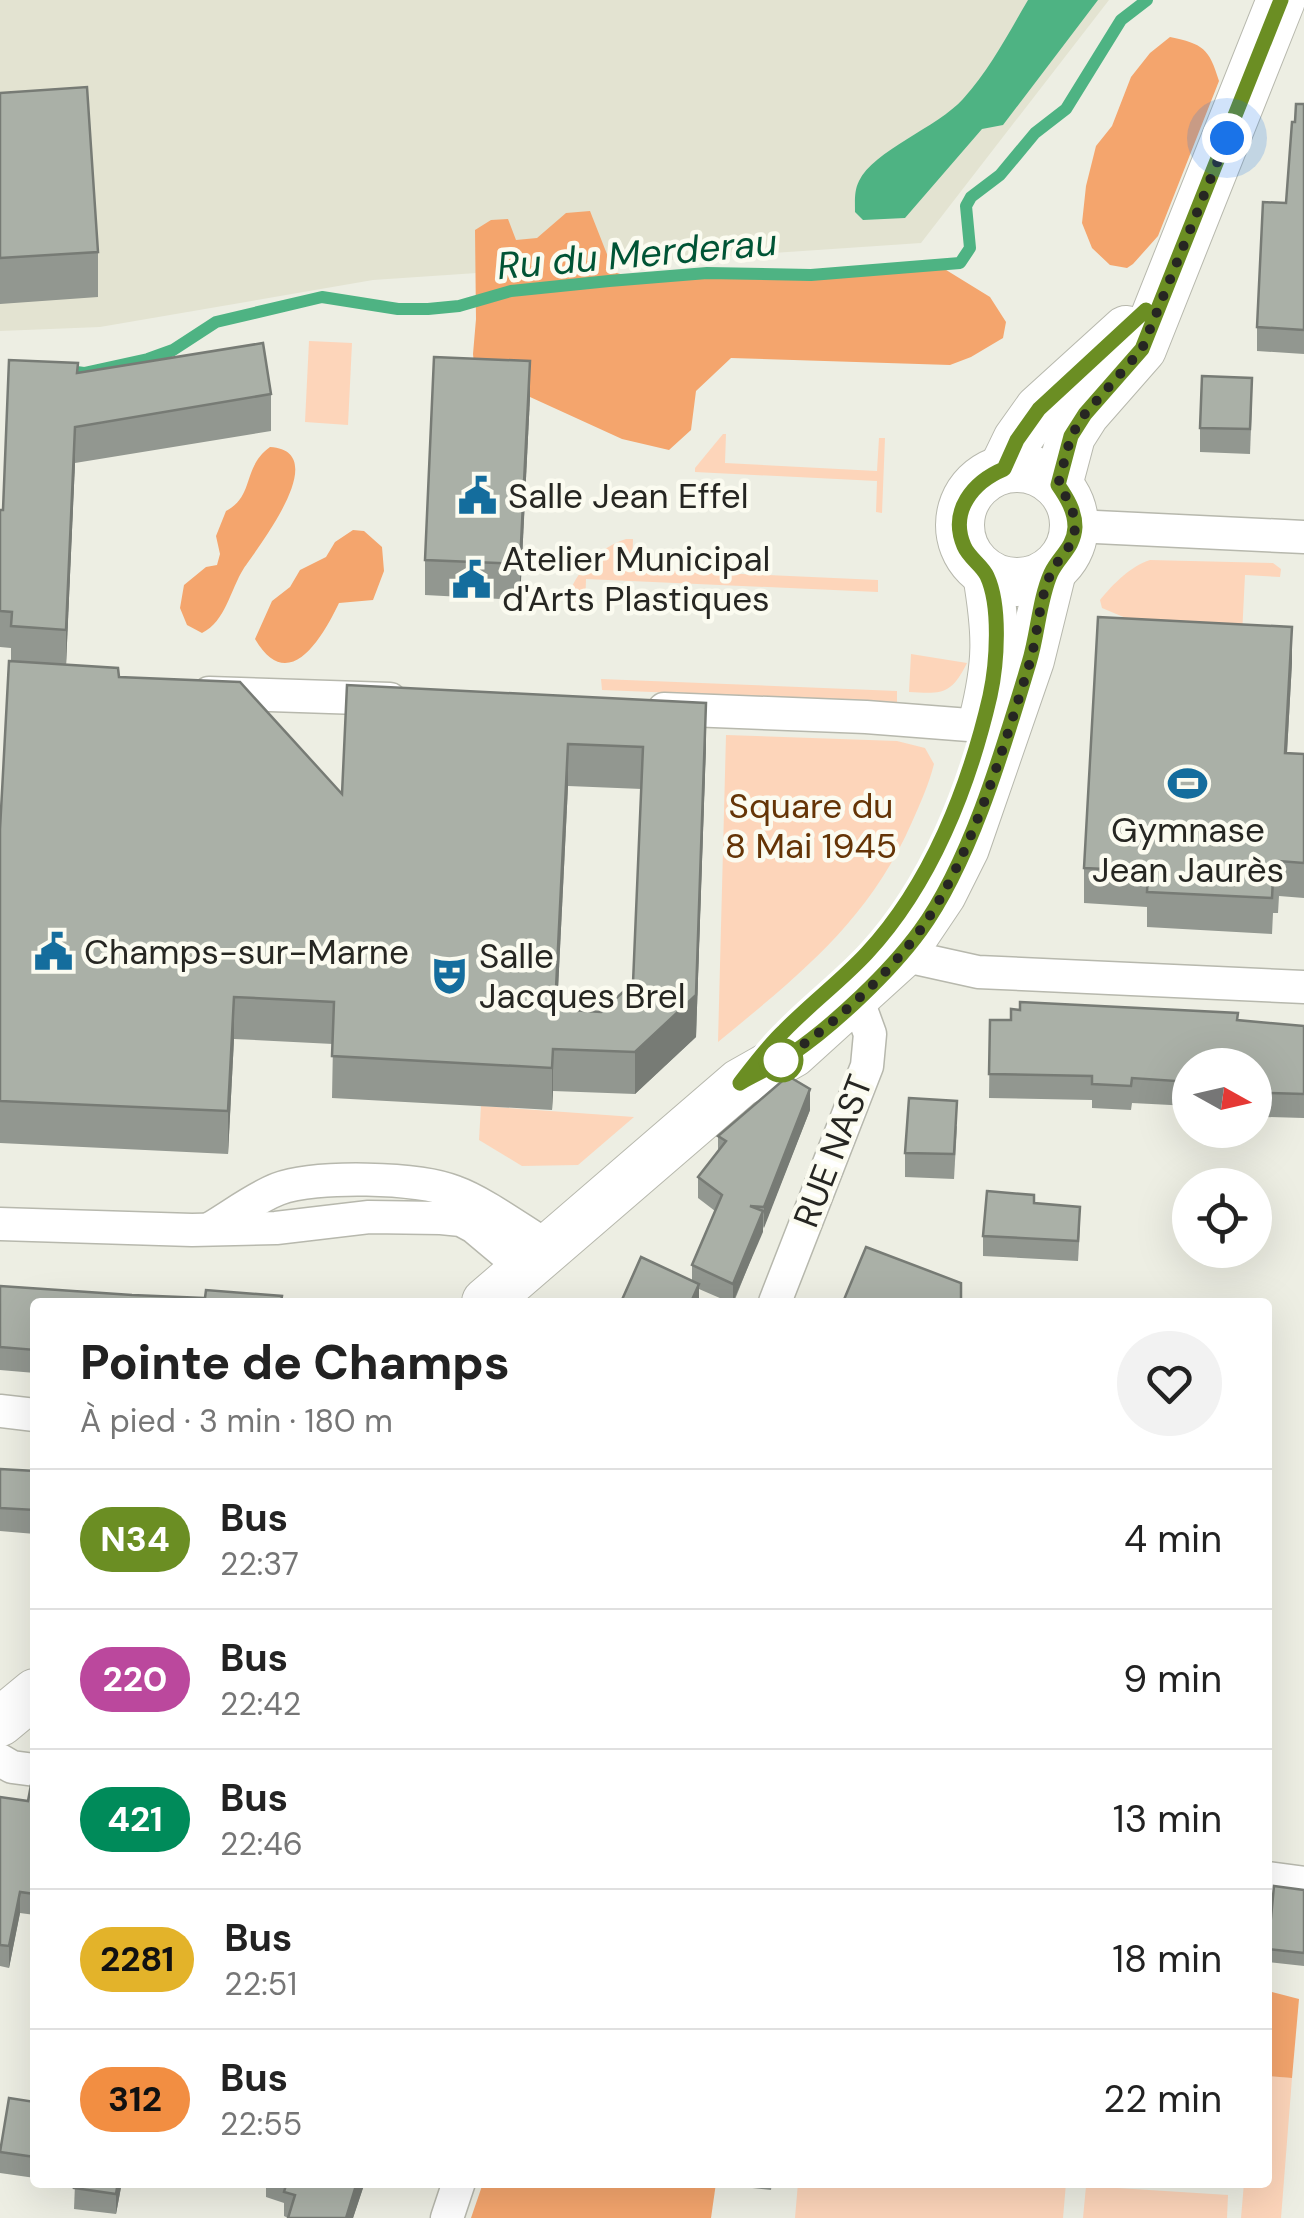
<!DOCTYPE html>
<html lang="fr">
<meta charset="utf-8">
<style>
:root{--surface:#fff;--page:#f2f2f2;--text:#222;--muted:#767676;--line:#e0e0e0}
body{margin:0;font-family:"DM Sans",sans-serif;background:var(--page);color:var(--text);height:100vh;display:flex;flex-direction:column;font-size:38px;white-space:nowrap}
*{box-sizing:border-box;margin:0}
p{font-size:32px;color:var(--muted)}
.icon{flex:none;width:55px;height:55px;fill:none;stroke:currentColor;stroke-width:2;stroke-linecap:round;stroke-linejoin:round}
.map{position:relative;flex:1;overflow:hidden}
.panel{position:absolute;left:30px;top:1298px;width:1242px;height:890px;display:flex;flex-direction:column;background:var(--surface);border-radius:10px;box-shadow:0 10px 40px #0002}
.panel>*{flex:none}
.badge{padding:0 20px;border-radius:32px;font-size:35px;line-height:65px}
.needle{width:65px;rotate:98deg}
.controls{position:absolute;left:1172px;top:1048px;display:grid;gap:20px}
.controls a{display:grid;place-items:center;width:100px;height:100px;border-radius:50%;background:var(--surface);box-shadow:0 10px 40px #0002;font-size:50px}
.you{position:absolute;width:50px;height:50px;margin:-25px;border:8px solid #fff;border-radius:50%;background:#1a73e8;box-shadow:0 0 0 15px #1a73e833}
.map>.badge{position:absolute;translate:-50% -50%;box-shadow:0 0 0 5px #fff}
.round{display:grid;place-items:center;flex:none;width:105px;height:105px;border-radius:52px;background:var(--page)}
.headline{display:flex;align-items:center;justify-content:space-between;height:170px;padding:0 50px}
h1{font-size:48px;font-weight:800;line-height:75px}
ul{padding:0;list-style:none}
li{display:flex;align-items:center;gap:30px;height:140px;padding:0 50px;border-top:2px solid var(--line)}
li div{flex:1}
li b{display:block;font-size:38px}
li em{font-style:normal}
li .badge{min-width:110px;font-weight:700;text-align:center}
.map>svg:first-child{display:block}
.built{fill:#e3e3d1}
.green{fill:#fdd5ba}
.forest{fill:#f4a56d}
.water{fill:#4eb383}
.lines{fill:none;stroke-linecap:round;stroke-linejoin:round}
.stream{stroke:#4eb383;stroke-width:12}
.minor-casing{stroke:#b7b8ad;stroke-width:35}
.secondary-casing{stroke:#b7b8ad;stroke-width:50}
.minor{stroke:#fff;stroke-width:32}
.secondary{stroke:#fff;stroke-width:48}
.wall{fill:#929790;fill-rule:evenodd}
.shaded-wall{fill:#777b75}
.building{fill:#aab0a7;stroke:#777b75;stroke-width:2.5;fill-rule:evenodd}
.line-casing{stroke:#fff;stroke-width:22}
.line{stroke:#6b8e23;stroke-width:15}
.walk{stroke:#262622;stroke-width:10;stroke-dasharray:0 18}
.stop-dot{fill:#fff;stroke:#6b8e23;stroke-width:5}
.labels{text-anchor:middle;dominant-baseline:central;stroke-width:9;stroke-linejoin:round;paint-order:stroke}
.poi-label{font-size:35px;fill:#262622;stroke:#fbfbf0;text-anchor:start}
.park-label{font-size:35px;fill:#653406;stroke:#fbfbf0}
.street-label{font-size:35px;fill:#262622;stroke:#fbfbf0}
.water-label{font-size:38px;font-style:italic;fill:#005435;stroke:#fbfbf0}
</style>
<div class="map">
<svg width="1304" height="2218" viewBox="0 0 1304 2218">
<rect width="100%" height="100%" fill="#edeee3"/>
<path class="built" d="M0 0H1109L921 243 373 280 100 327 0 331Z"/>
<g class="green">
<path d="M309 341 352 343 348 425 305 422Z"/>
<path d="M723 434H726L725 463 877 471 879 438H885L882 513 876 512 877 481 695 472V468Z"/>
<path d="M626 539H633L632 569 878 580V592L586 579 585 609 575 607 568 599C574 572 600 547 626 539Z"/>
<path d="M1150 560 1273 563 1281 569 1280 577 1245 575 1242 635 1140 624 1102 608 1100 600C1113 584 1131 566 1150 560Z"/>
<path d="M911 654 967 663C951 695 942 694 909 692Z"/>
<path d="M601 679 897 691V702L602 690Z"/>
<path d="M726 735 897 741 925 748 934 764C929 784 920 804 912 822 869 921 798 976 718 1042Z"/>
<path d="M481 1106 634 1117 578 1165 522 1166 479 1140Z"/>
<path d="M1268 2076 1292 2078 1281 2218H1241L1244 2183 1268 2182Z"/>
<path d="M848 2182 880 2185 885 2182 1066 2183 1063 2218H795L798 2183Z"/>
<path d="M1086 2186 1228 2195 1227 2218H1083Z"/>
</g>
<g class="forest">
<path d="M1170 37C1203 44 1209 48 1219 81L1158 236 1133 264 1127 268 1110 265 1092 248 1082 223 1086 186 1096 146 1112 126 1131 77 1150 53Z"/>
<path d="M590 211 614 272 636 279 707 273 811 275 938 265 990 297 1006 322 1003 338 971 357 950 365 731 358 696 391 691 430 669 450 622 439 530 397 487 395 475 374 473 354 476 319 475 230 491 220 508 219 516 240 537 238 566 213Z"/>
<path d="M270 447C334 451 258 547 244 568 230 590 226 621 202 633L187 625 180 608 184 585 206 567 217 565 220 554 216 536 226 511C255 496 242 467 270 447Z"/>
<path d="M353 530 364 531 382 547 384 571 373 600 339 603C323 636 289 697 255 639L272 601 290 587 300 570 326 557 335 542Z"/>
<path d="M1268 1991 1299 1999 1292 2078 1268 2076Z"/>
<path d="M483 2183H716L711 2218H471Z"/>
</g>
<path class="water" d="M1028 0H1098L1003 125 982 129 905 218 863 220 855 212C855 201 854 191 859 181 873 151 938 127 963 99 990 69 1008 34 1028 0Z"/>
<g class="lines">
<path class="stream" d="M61 370 84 373 148 359 173 350 216 322 322 297 398 309H428L459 306 511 291 609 281 707 273 811 275 960 263 970 248 966 206 971 197 1000 175 1035 133 1066 109 1121 20 1147 0"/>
<defs>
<g id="minor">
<path d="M1075 526 1304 537"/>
<path d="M209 693 390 699"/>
<path d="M664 709 866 717 982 726"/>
<path d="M901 955 978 972 1304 987"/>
<path d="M0 1224 192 1230 276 1228 369 1217 441 1218 461 1220 474 1227 524 1269"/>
<path d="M211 1228C233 1215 255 1198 278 1189 315 1175 419 1177 455 1192 483 1202 522 1231 549 1247"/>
<path d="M775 1302 867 1066 870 1034 857 998"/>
<path d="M0 1411 35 1415"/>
<path d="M0 1760 12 1767 35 1770"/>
<path d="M1268 1878 1304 1883"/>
<path d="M447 2218 459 2182"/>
</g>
<g id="secondary">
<circle cx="1017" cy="525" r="57"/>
<path d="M1003 469 1017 440 1039 409 1126 330"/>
<path d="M1058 485 1071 436 1085 414 1142 349 1281 0"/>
<path d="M983 721C998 662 997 634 987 574"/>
<path d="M486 1302 740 1083 793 1053 901 955 942 894 965 848 1030 660 1052 571"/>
<path d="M0 1722 35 1693"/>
</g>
</defs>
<use href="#minor" class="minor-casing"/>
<use href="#secondary" class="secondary-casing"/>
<use href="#minor" class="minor"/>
<use href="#secondary" class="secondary"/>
</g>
<g class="wall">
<path d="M0 93 98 252V297L0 304Z"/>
<path d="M1304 104V354L1257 351V327L1286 203 1295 122Z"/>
<path d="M78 373 271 394V431L75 463 66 665 119 677 342 794 347 685 706 745 696 1037 635 1094 553 1091 552 1110 332 1098 333 1044 234 1039 228 1154 0 1143V829L11 661V648L0 647V510H3ZM568 786 642 789 633 983 601 1012 557 1009Z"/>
<path d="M530 397 520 600 425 595V560Z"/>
<path d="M1252 402 1250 454 1200 452V428Z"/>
<path d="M1292 662 1287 753 1304 754V898L1279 896 1278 913H1273L1272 934 1147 927V907L1084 903V868Z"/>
<path d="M1020 1010 1238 1020 1304 1026V1118L1266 1117V1110L1255 1109V1065H1190V1106L1132 1103 1131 1110 1092 1108V1100L989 1098 990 1020H1011Z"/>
<path d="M810 1110 734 1302H729L699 1289V1302L692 1280V1265L715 1211 698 1198V1177L718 1151V1136Z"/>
<path d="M957 1126 954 1179 905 1177V1153Z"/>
<path d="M1034 1203 1080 1227 1078 1261 983 1256V1236Z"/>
<path d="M0 1286 132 1295 35 1302V1373L0 1370Z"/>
<path d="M0 1469 35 1471V1534L0 1531Z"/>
<path d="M35 1768V1915L20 1913 9 1968 0 1966V1797L28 1801Z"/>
<path d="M1304 1890V1966L1268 1962V1949Z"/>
<path d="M35 2102V2178L0 2173V2151Z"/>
<path d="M64 2182H122L116 2214 74 2209 75 2184Z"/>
<path d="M365 2182 353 2218H288L284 2216V2203L266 2197V2186L252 2183Z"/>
<path d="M715 2182H772L771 2190 715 2184Z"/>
</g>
<g class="shaded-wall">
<path d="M530 361V397L520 600V564Z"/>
<path d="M75 427V463L66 666V630Z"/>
<path d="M1292 627V662L1285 788V753Z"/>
<path d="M706 703V745L696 1037 635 1094V1052Z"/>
<path d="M568 744V786L555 1051V1009Z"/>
<path d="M234 997V1039L228 1154V1111Z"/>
<path d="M553 1049V1091L552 1110V1068Z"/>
<path d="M810 1089V1110L764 1228V1207Z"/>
<path d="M763 1211V1232L733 1302V1284Z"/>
<path d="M699 1284V1302H691Z"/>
<path d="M20 1892V1913L9 1968V1946Z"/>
<path d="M118 2182H122L116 2214V2194Z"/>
<path d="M357 2182H365L353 2218H346Z"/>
</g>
<g class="building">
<path d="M87 87 98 252 0 258V93Z"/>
<path d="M1296 104H1304V330L1257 327 1263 202 1286 203 1292 122H1295Z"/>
<path d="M263 343 271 394 75 427 66 630 11 626 12 612 0 611V510H3L9 360 78 363 77 373Z"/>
<path d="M434 357 530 361 520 564 425 560Z"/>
<path d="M1202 376 1252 378 1250 429 1200 428Z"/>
<path d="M1098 617 1292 627 1285 753 1304 754V863L1279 861 1278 878H1273L1272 898 1147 892 1148 871 1084 868Z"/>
<path d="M9 661 118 668 119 677 240 682 342 794 347 685 706 703 696 995 635 1052 553 1049 552 1068 332 1056 334 1002 234 997 228 1111 0 1101V829ZM568 744 643 747 633 983 601 1012 555 1009Z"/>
<path d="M1020 1002 1238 1013 1237 1020 1304 1026V1094L1266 1093 1267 1086 1255 1085V1065H1190V1082L1132 1078 1131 1086 1092 1084V1076L989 1074 990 1020H1011V1009L1020 1010Z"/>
<path d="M788 1076 810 1089 764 1207 750 1206 763 1211 733 1284 692 1265 722 1195 698 1177 726 1141 718 1136Z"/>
<path d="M909 1098 957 1101 954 1154 905 1153Z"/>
<path d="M987 1191 1034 1195V1203L1080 1207 1078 1241 983 1236Z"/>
<path d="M866 1247 961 1283V1302H843Z"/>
<path d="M641 1257 699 1284 691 1302H621Z"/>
<path d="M0 1286 132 1295 205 1298 206 1290 282 1296 281 1302H35V1350L0 1347Z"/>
<path d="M0 1469 35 1471V1510L0 1508Z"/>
<path d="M35 1768V1894L20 1892 9 1946 0 1945V1797L28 1801 34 1769Z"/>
<path d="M1274 1886 1304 1890V1953L1268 1949Z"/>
<path d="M9 2098 35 2102V2157L0 2152Z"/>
<path d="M75 2182H118L116 2194 74 2188Z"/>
<path d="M287 2182H357L346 2218H288L295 2195 284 2192Z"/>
</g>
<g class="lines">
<defs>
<path id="line" d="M1146 310 1039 409 1017 440 1004 469C973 482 949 511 964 546 969 558 982 565 987 576 1001 606 997 664 990 696 969 787 931 884 867 953 841 981 810 1004 784 1031 768 1046 754 1065 740 1083 757 1073 777 1065 793 1053 835 1024 890 972 920 931 971 861 1004 746 1029 663 1038 634 1039 600 1051 573 1059 556 1074 548 1075 527 1075 511 1067 498 1058 485L1071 436 1085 414 1142 349 1281 0"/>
</defs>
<use href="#line" class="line-casing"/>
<use href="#line" class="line"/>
<path class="walk" d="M781 1060 770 1066C819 1039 889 975 921 929 972 857 1004 746 1030 662 1038 634 1039 599 1051 573 1059 556 1074 548 1075 527 1075 511 1067 497 1058 485L1071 436 1085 414 1142 349 1227 138"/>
</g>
<defs>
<symbol id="civic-bare" viewBox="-9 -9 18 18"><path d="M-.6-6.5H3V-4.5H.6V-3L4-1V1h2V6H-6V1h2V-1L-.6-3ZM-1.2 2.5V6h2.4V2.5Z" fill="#146d9d" stroke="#fbfbf0" stroke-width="2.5" paint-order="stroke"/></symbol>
<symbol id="stadium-bare" viewBox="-9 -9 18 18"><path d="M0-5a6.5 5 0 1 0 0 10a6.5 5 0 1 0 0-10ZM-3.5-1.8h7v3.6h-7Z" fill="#146d9d" stroke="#fbfbf0" stroke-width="2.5" paint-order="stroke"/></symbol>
<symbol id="theatre-bare" viewBox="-9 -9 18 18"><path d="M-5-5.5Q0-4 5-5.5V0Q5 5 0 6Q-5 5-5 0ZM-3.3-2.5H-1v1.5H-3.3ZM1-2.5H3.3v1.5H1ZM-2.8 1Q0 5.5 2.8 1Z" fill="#146d9d" stroke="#fbfbf0" stroke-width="2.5" paint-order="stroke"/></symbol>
</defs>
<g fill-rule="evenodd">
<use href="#civic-bare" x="450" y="468" width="55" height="55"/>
<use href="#civic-bare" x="444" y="552" width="55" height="55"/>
<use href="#stadium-bare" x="1160" y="756" width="55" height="55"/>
<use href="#civic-bare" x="26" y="924" width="55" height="55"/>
<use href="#theatre-bare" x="422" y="948" width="55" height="55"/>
</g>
<circle class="stop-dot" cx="781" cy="1060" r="20"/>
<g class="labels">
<g class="poi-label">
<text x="508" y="496">Salle Jean Effel</text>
<text x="502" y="559">Atelier Municipal<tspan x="502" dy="40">d'Arts Plastiques</tspan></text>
<text x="1188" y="830" text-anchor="middle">Gymnase<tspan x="1188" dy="40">Jean Jaurès</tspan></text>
<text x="84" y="952">Champs-sur-Marne</text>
<text x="479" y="956">Salle<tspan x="479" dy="40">Jacques Brel</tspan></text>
</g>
<g class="park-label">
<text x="811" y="806">Square du<tspan x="811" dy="40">8 Mai 1945</tspan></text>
</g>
<g class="street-label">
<text transform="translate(833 1151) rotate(-69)">RUE NAST</text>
</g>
<g class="water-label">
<text transform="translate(637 254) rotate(-5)">Ru du Merderau</text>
</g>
</g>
</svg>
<div class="controls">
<a><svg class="needle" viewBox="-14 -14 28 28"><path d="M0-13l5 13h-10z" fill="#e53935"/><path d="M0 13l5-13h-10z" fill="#767676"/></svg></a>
<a><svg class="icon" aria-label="locate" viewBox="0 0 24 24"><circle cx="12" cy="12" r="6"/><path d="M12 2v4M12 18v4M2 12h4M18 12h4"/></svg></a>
</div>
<div class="you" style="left:1227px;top:138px"></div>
<section class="panel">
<div class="headline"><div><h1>Pointe de Champs</h1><p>À pied · 3 min · 180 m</p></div><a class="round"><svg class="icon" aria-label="heart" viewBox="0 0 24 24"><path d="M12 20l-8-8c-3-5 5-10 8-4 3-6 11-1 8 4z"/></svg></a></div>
<ul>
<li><span class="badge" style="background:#6b8e23;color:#fff">N34</span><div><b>Bus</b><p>22:37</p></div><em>4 min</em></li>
<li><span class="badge" style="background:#bb489d;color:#fff">220</span><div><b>Bus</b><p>22:42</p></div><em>9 min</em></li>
<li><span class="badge" style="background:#008b5a;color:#fff">421</span><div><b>Bus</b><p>22:46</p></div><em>13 min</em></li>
<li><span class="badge" style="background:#e3b32a;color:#111">2281</span><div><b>Bus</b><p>22:51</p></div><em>18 min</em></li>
<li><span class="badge" style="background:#f28e42;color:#111">312</span><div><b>Bus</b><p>22:55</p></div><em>22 min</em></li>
</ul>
</section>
</div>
